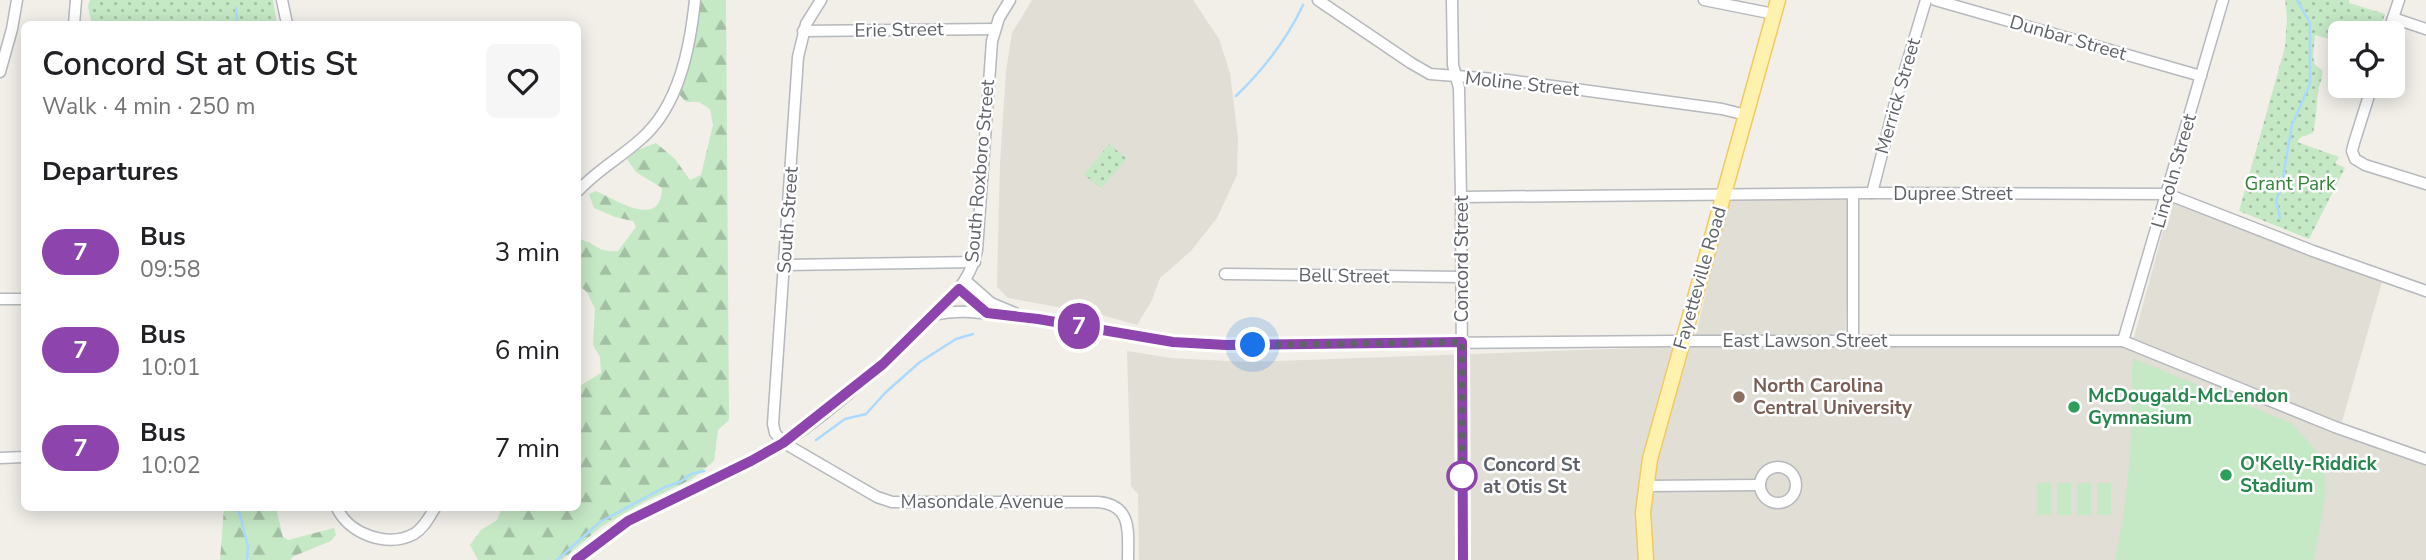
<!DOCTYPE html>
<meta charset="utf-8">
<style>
:root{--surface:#fff;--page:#f6f6f6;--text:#202124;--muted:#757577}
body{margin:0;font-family:"Nunito Sans",sans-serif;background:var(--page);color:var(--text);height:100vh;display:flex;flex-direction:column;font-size:26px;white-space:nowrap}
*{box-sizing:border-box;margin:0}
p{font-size:23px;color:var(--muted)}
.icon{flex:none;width:38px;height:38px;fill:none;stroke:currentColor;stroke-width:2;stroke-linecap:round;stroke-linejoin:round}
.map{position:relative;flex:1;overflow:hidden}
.drawer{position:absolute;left:21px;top:21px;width:560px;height:490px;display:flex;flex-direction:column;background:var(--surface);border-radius:10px;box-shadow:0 4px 18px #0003}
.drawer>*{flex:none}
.badge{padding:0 14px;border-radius:23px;font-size:24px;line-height:46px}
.buttons{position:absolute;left:2328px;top:21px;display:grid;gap:14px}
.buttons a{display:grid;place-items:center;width:77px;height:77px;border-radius:10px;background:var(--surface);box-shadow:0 4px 18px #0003;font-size:35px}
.you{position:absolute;width:35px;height:35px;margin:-18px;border:5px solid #fff;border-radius:50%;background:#1a73e8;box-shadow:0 0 0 10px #1a73e833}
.map>.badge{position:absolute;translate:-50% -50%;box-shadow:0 0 0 4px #fff}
h2{padding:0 21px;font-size:26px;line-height:63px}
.round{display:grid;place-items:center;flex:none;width:74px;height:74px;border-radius:10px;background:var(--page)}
.head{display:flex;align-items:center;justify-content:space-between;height:119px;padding:0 21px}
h1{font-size:33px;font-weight:600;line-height:52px}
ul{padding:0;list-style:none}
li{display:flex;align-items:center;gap:21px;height:98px;padding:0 21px}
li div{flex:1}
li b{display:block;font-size:26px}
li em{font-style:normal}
li .badge{min-width:77px;font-weight:700;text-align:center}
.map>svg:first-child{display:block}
.education{fill:#e1ded6}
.forest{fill:url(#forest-firs)}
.park{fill:url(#park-dots)}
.pitch{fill:#c5e8c5}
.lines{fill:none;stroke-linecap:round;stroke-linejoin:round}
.stream{stroke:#aadaff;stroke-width:2.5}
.minor-casing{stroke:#b5b8bc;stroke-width:13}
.major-casing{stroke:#f2c960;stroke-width:17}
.minor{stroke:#fff;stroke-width:10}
.major{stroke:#fff2af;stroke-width:14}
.line-casing{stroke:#fff;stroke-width:16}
.line{stroke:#8e44ad;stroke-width:10}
.walk{stroke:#5f6368;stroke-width:7;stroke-dasharray:0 12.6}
.education-dot{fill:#8d6e63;stroke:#fff;stroke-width:2.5}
.leisure-dot{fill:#2e9e5b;stroke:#fff;stroke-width:2.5}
.stop-dot{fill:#fff;stroke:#8e44ad;stroke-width:3.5}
.labels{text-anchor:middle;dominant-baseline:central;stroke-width:5;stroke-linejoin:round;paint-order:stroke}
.street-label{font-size:19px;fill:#5f6368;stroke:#fff}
.park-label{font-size:19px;fill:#348238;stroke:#fff}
.education-label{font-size:19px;font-weight:bold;fill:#785e54;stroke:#fff;text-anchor:start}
.leisure-label{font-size:19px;font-weight:bold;fill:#27864d;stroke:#fff;text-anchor:start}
.stop-label{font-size:19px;font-weight:bold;fill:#5f6368;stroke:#fff;text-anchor:start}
</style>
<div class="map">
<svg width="2426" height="560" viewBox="0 0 2426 560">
<defs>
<pattern id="forest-firs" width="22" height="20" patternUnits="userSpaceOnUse" patternTransform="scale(1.75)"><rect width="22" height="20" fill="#c5e8c5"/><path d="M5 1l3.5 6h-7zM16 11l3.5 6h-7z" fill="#a3c0a4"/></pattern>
<pattern id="park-dots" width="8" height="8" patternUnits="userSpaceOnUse" patternTransform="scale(1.75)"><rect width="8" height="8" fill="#c5e8c5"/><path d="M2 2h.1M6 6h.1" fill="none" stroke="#a3c0a4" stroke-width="1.8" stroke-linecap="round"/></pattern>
</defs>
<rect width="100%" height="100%" fill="#f1efe8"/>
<g class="education">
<path d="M1032 0H1193L1219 39 1230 73 1238 138 1237 175 1217 218 1191 251 1160 278 1152 300 1137 325 1102 315 1008 298 997 287 1000 163 1006 71 1012 33Z"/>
<path d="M1728 200H1851L1845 342 2134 337 2171 202 2382 282 2339 432 2426 461V560H1139L1138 494 1131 486 1127 351 1171 358 1246 362 1693 346Z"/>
</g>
<g class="forest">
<path d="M700 0H726L729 420 718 430 714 461 692 479 644 502 601 527 562 560H478L470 545 481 530 497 520 502 508H578V387L601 373 600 357 593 345 595 309 587 292 578 285V239C596 242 596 253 618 251L636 227 633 221 615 217 594 208 589 194 596 191C616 200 661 230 662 188L636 172 627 159 638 150 656 143 675 159 690 180 701 175 713 125 710 109 699 102H686L679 94 691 56Z"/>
<path d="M224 508H276L283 537 288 540 334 528 336 535 331 541 294 556 290 560H220Z"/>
</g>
<g class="park">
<path d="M90 0H273L277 24H92L88 7Z"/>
<path d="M2285 0H2349V3L2385 14 2379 33H2340V42L2315 35 2313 57 2315 65 2322 70C2323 77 2321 80 2319 87 2316 102 2317 118 2313 133L2301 137 2297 142 2339 157 2335 163 2345 168 2309 239 2239 211 2285 47 2287 17Z"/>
<path d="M1109 144 1127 159 1101 188 1084 175Z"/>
</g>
<g class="pitch">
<path d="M2134 359 2291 423 2322 457 2326 492 2314 560H2115C2129 496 2133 431 2132 366Z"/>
<rect x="2037" y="483" width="14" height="32"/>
<rect x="2057" y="483" width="14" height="32"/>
<rect x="2077" y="483" width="14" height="32"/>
<rect x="2097" y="483" width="14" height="32"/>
</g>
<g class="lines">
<g class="stream">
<path d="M236 8 237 24"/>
<path d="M1236 96C1263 70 1287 39 1303 5"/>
<path d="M2280 218 2276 200 2281 189 2292 125 2310 84V23L2297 0"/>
<path d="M816 440 845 419 866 414 886 392 920 362 956 339 973 334"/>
<path d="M238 508 248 546 247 560"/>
<path d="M557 560 600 522 665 487 680 482 691 474 704 471"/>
</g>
<defs>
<g id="minor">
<path d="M282 0 287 24"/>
<path d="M821 0 806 24 798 57 773 424 775 433 784 443 877 497 892 502H1098C1133 505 1128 533 1128 560"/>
<path d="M1318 0 1411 63 1430 74 1508 80 1722 109 1746 115"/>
<path d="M1452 0 1453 65 1459 88 1461 197 1463 560"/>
<path d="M1704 0 1774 14"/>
<path d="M1935 0 2201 76"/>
<path d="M2393 18 2426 29"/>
<path d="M74 24 76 0"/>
<path d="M803 31 995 29"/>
<path d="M2388 33 2399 0"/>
<path d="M0 72 12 29 17 0"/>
<path d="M2372 86 2354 143 2352 151 2355 159 2365 165 2426 184"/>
<path d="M578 191C597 170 620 158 641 139 679 106 690 48 695 0"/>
<path d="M1872 193 1895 103 1926 0"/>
<path d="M1853 194V341"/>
<path d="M1461 197 1872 193 2167 194 2313 251 2426 291"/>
<path d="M785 265 975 262"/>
<path d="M1225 274 1462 277"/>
<path d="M966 281 991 303 1015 313"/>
<path d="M959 289 987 313"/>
<path d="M0 299H24"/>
<path d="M933 315C965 308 982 314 1013 317 1084 324 1154 343 1226 345L1673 341H2123L2335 427 2426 459"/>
<path d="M2123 341 2223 0"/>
<path d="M0 458 24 457"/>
<circle cx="1778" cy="485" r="18"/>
<path d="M1646 486 1760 485"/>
<path d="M337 508C349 534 387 548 414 534 424 528 429 517 435 508"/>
<path d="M576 560C636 507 704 491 771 451 823 420 870 375 915 333 941 308 970 286 977 250L992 41 999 18 1010 0"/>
</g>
<path id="major" d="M1646 560 1643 512 1650 459 1778 0"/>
</defs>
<use href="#minor" class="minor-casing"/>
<use href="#major" class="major-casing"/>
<use href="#minor" class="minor"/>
<use href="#major" class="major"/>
</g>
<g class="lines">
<defs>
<path id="line" d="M576 560 628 521 751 461 783 443 883 364 959 289 987 313 1038 319 1173 342 1226 345 1462 342 1463 560"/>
</defs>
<use href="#line" class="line-casing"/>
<use href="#line" class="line"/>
<path class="walk" d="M1253 345 1462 342V476"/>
</g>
<circle class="education-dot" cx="1739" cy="397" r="7"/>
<g class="leisure-dot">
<circle cx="2074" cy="407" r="7"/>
<circle cx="2226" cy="475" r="7"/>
</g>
<circle class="stop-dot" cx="1462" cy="476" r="14"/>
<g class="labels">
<g class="street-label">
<text transform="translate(899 30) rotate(-1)">Erie Street</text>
<text transform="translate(2068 38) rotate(16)">Dunbar Street</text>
<text transform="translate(1522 84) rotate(6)">Moline Street</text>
<text transform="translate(1898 96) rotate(-74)">Merrick Street</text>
<text transform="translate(980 171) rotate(-85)">South Roxboro Street</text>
<text transform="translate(2174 171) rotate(-74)">Lincoln Street</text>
<text x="1953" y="194">Dupree Street</text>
<text transform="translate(788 220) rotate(-86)">South Street</text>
<text transform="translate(1462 259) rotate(-90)">Concord Street</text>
<text transform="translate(1344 276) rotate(1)">Bell Street</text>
<text transform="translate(1700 278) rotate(-74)">Fayetteville Road</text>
<text x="1805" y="341">East Lawson Street</text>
<text x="982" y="502">Masondale Avenue</text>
</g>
<g class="park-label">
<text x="2290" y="184">Grant Park</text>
</g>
<g class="education-label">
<text x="1753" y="386">North Carolina<tspan x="1753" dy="22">Central University</tspan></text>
</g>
<g class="leisure-label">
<text x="2088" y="396">McDougald-McLendon<tspan x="2088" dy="22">Gymnasium</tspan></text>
<text x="2240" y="464">O'Kelly-Riddick<tspan x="2240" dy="22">Stadium</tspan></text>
</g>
<g class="stop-label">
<text x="1483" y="465">Concord St<tspan x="1483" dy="22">at Otis St</tspan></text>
</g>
</g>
</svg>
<div class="buttons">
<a><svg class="icon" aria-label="locate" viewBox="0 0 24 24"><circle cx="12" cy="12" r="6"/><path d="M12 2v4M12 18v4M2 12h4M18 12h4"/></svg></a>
</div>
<div class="you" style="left:1253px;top:345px"></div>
<b class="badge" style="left:1079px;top:326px;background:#8e44ad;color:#fff">7</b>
<section class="drawer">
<div class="head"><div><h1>Concord St at Otis St</h1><p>Walk · 4 min · 250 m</p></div><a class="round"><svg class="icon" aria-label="heart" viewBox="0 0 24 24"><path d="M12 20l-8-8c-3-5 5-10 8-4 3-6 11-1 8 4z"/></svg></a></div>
<h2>Departures</h2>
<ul>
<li><span class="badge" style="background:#8e44ad;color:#fff">7</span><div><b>Bus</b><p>09:58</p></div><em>3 min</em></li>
<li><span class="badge" style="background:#8e44ad;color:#fff">7</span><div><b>Bus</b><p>10:01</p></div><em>6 min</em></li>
<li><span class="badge" style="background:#8e44ad;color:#fff">7</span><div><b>Bus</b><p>10:02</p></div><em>7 min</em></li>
</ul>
</section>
</div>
